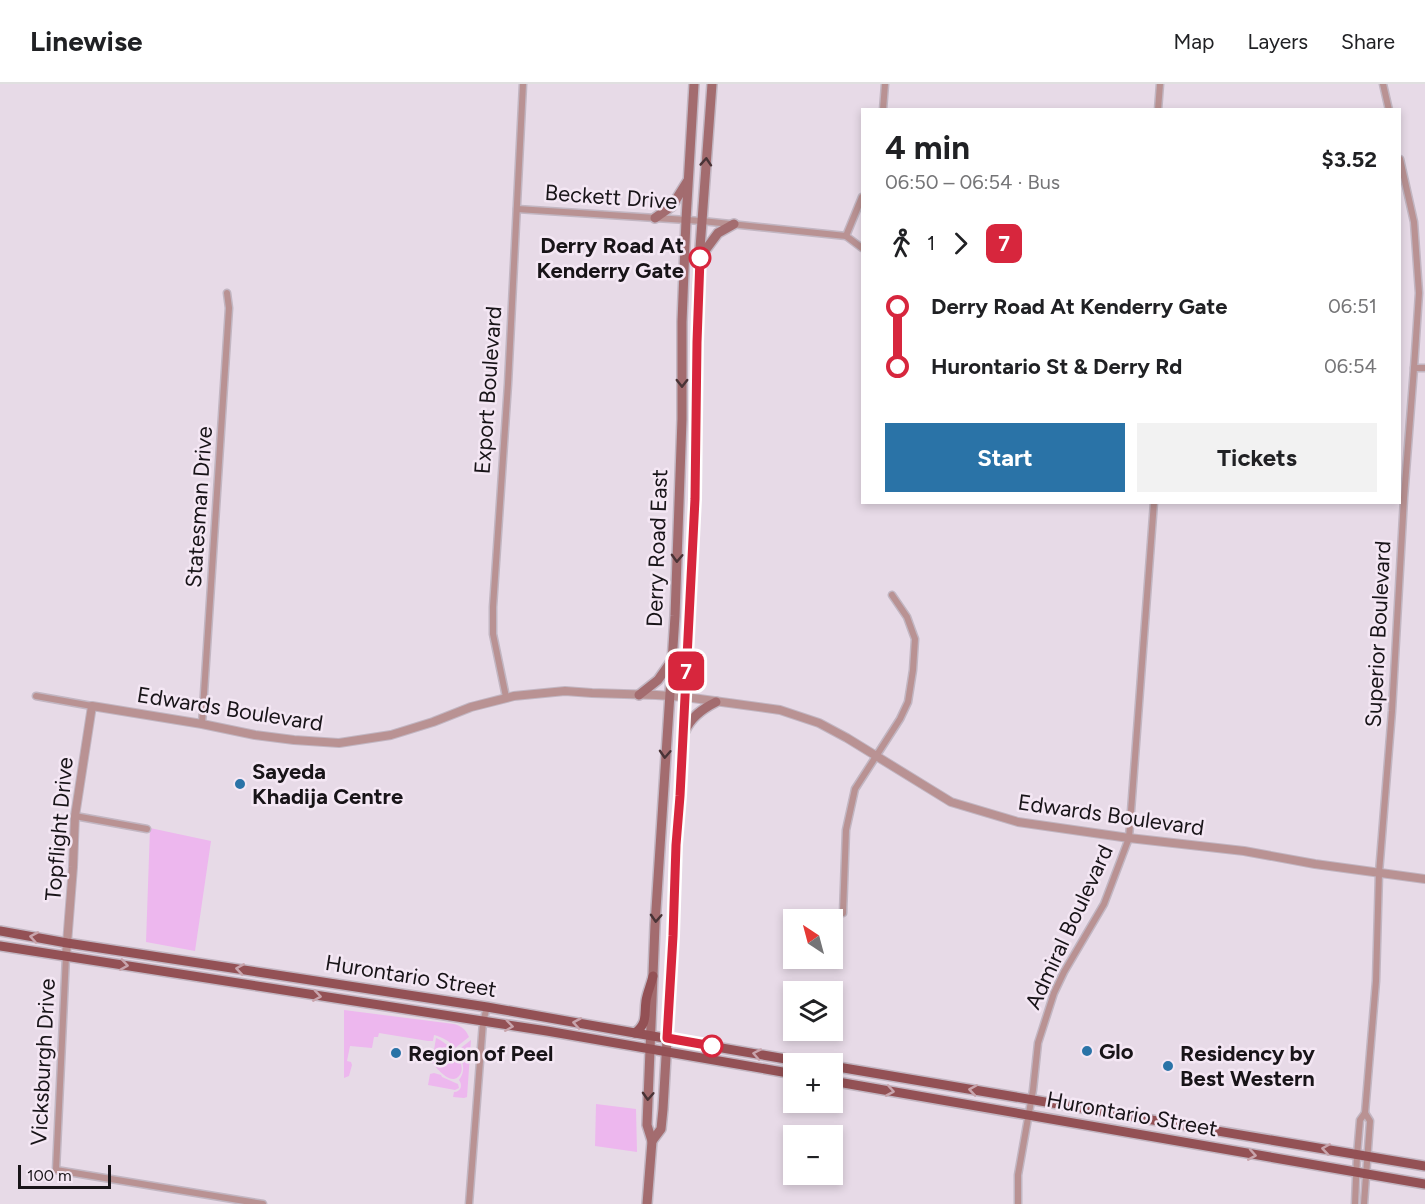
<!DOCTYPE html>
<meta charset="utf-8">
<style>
:root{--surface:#fff;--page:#f2f2f2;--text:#202124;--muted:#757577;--line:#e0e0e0;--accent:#2a73a7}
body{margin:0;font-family:Figtree,sans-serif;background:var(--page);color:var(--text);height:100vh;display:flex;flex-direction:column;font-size:22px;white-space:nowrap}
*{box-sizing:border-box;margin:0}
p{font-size:20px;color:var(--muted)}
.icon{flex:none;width:33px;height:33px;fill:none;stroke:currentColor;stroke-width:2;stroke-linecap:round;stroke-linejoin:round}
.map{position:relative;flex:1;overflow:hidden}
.side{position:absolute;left:861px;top:24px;width:540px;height:396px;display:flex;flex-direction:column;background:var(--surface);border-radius:0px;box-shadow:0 3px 9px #0003}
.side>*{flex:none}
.badge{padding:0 12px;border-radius:9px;font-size:21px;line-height:39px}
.needle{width:39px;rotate:324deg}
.buttons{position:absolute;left:783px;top:825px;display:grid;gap:12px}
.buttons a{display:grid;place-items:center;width:60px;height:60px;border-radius:0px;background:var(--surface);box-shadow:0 3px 9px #0003;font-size:30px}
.scale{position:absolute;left:18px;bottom:15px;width:93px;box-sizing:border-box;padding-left:6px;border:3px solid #181418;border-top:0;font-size:16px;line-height:21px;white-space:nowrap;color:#181418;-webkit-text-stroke:4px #f4e7f4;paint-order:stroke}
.map>.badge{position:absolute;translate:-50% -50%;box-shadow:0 0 0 3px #fff}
.legs{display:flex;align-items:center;gap:9px;height:66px;padding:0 24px;font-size:20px}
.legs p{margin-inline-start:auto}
.overview{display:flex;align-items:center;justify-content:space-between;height:102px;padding:0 24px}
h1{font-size:33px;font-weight:700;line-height:45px}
.cta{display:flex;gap:12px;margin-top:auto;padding:12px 24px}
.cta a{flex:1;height:69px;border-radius:0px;background:var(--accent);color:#fff;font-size:24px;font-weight:700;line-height:69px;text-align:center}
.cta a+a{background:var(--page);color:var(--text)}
ul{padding:0 24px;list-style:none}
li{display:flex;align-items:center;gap:21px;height:60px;font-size:22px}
li i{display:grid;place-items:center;width:9px;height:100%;margin:0 8px;background:currentColor}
li i::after{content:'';width:15px;height:15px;margin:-8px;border:4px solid;border-radius:50%;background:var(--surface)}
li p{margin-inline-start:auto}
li:first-child i{background:linear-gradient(#0000 50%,currentColor 0)}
li:last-child i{background:linear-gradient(currentColor 50%,#0000 0)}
header{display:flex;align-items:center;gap:36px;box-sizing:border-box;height:84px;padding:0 30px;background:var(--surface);border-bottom:2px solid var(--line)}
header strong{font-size:28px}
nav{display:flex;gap:33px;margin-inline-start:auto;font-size:21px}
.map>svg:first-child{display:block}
.green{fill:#edb7ee}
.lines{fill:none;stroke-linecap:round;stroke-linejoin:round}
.minor-casing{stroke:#c2b6c2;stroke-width:9}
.tertiary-casing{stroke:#c2b6c2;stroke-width:10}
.secondary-casing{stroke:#c2b6c2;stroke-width:12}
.primary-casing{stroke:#c2b6c2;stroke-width:12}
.minor{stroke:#b99293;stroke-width:6}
.tertiary{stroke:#b99293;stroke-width:8}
.secondary{stroke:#a36c6f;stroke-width:9}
.primary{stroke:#935155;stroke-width:9}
.oneway{stroke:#493336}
.oneway2{stroke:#c8a4ac}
.line-1-casing{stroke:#fff;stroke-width:14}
.line-1{stroke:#d7263d;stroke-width:9}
.stop-1-dot{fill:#fff;stroke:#d7263d;stroke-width:3}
.poi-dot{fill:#2a73a7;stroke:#f4e7f4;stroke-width:2}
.labels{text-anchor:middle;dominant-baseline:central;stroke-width:5;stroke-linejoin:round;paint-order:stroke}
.street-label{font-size:22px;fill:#181418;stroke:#f4e7f4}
.stop-label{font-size:22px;font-weight:bold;fill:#181418;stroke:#f4e7f4;text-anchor:end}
.poi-label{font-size:22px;font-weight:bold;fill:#181418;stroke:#f4e7f4;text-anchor:start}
</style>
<header>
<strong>Linewise</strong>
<nav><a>Map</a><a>Layers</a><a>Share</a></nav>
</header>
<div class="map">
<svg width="1425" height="1120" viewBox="0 0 1425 1120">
<rect width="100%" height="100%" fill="#e7dae7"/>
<g class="green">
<path d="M150 744 211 757 195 867 146 858Z"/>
<path d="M344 926 454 940C462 942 466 946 469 953L455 964C450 957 442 953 434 951L433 957H428L379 949 378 953H374L372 964 350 962 347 977 351 978 352 981 349 992 344 994Z"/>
<path d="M436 954C447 958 470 980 459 992 451 1002 436 984 432 978Z"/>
<path d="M471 956 467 1013 464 1014 453 1013 454 1008C461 1008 463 1001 459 996 467 986 462 976 457 967Z"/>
<path d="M434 989 441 991 442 993 458 1000 459 1004 455 1006 428 1001 430 990Z"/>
<path d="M596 1020 636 1025 637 1068 595 1062Z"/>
</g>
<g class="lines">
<defs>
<g id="minor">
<path d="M1383 0 1389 26"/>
<path d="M883 26 885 0"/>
<path d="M1158 26 1160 0"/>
<path d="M517 125 702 137 846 152 862 164"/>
<path d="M846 152 862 113"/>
<path d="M1414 284H1425"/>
<path d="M36 612 92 622"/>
<path d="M506 613 493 550V523L508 300 523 0"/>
<path d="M202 640 229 224 227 209"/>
<path d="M75 732 147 745"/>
<path d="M843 829 846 746 855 705 900 635 908 618 913 586 915 555 907 533 892 511"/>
<path d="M66 872 56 1086 263 1120"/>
<path d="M469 1120 483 938 487 923"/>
<path d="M1018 1120V1091L1033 1006 1038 959 1054 909 1064 888 1104 820 1129 754 1154 418"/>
<path d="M1355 1120 1357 1071 1360 1036 1365 1029 1376 897 1379 789 1392 627 1404 414 1414 284 1419 209 1414 138 1400 75"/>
<path d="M1364 1120 1370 1037 1365 1029"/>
</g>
<path id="tertiary" d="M66 872 73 783 75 732 92 622 202 640 255 651 294 656 339 659 391 651 433 638 471 623 514 612 565 607 592 609 656 611 685 613 780 626 819 639 847 654 951 718 1018 738 1129 754 1244 767 1315 780 1425 795"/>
<g id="secondary">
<path d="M655 134 672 122 687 98"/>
<path d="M701 172 718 149 734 140"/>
<path d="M639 611 658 596 670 579"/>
<path d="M685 647C691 633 702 625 716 618"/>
<path d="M652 1057 661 1045 663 1025 673 852 676 761 680 712 695 415 698 192 712 0"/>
<path d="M647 1120 652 1057 647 1041 655 841 675 532 682 335V238L686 136 694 0"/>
</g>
<g id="primary">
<path d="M0 847 67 859 487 923 635 949 815 980"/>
<path d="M0 862 547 947 794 990"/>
<path d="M635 949C648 939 644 931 646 917 647 909 651 901 653 892"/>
<path d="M832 982 1425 1082"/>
<path d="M832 997 1425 1100"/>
</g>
</defs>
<use href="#minor" class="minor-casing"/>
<use href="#tertiary" class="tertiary-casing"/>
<use href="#secondary" class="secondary-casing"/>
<use href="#primary" class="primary-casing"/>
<use href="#minor" class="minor"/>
<use href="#tertiary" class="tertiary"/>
<use href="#secondary" class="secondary"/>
<use href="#primary" class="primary"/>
</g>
<defs><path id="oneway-chevron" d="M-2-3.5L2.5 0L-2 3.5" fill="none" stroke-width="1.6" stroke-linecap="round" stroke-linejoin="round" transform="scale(1.5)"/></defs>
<g class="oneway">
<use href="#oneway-chevron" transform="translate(706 78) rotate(-86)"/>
<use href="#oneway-chevron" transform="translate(682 299) rotate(90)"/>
<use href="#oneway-chevron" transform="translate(677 474) rotate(92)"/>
<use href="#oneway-chevron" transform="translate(665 670) rotate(93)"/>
<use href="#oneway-chevron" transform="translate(656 834) rotate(93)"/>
<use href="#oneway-chevron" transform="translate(648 1012) rotate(93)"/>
</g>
<g class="oneway2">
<use href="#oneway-chevron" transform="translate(34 853) rotate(-170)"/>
<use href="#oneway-chevron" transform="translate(124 881) rotate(9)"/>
<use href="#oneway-chevron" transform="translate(240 885) rotate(-171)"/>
<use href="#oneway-chevron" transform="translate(317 912) rotate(9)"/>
<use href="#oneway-chevron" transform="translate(577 939) rotate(-170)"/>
<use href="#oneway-chevron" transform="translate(509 942) rotate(8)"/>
<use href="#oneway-chevron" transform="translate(757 970) rotate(-169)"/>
<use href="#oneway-chevron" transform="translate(973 1006) rotate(-171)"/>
<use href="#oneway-chevron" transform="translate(890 1007) rotate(10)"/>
<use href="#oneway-chevron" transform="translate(1326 1065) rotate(-171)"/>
<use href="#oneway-chevron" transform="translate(1252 1071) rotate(10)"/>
</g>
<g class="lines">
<defs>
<path id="line-1" d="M700 174 697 258 695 415 680 712 676 761 673 852 667 954 712 962"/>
</defs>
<use href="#line-1" class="line-1-casing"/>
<use href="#line-1" class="line-1"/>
</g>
<g class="stop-1-dot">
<circle cx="700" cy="174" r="10"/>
<circle cx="712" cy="962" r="10"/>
</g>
<g class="poi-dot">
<circle cx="240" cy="700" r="6"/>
<circle cx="1087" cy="967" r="6"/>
<circle cx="396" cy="969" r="6"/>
<circle cx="1168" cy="982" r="6"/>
</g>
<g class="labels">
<g class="street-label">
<text transform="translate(611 113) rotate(4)">Beckett Drive</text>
<text transform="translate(488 306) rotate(-86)">Export Boulevard</text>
<text transform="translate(199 423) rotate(-86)">Statesman Drive</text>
<text transform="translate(657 464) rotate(-88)">Derry Road East</text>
<text transform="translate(1378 550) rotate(-87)">Superior Boulevard</text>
<text transform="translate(230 625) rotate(9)">Edwards Boulevard</text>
<text transform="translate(1111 731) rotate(8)">Edwards Boulevard</text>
<text transform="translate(59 745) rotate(-85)">Topflight Drive</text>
<text transform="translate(1069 843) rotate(-65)">Admiral Boulevard</text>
<text transform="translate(411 892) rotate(9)">Hurontario Street</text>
<text transform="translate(43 978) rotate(-87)">Vicksburgh Drive</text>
<text transform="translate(1132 1030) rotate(10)">Hurontario Street</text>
</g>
<g class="stop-label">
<text x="684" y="161">Derry Road At<tspan x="684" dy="25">Kenderry Gate</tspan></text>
</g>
<g class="poi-label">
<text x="252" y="687">Sayeda<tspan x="252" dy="25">Khadija Centre</tspan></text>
<text x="1099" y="967">Glo</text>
<text x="408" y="969">Region of Peel</text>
<text x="1180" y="969">Residency by<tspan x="1180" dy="25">Best Western</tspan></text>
</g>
</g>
</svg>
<div class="buttons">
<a><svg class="needle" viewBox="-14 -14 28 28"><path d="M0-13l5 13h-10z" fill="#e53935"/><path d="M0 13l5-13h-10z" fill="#757577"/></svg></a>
<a><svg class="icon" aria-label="layers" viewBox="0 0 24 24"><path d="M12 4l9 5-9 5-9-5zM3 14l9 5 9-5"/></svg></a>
<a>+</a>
<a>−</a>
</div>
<div class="scale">100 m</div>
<b class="badge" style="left:686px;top:587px;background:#d7263d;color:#fff">7</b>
<section class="side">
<div class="overview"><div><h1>4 min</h1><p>06:50 – 06:54 · Bus</p></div><b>$3.52</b></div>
<div class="legs"><svg class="icon" aria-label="walk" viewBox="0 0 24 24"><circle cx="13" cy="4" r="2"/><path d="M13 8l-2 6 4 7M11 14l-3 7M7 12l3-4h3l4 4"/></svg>1<svg class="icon" aria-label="forward" viewBox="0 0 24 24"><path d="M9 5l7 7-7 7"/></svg><b class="badge" style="background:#d7263d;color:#fff">7</b></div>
<ul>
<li><i style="color:#d7263d"></i><b>Derry Road At Kenderry Gate</b><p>06:51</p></li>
<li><i style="color:#d7263d"></i><b>Hurontario St &amp; Derry Rd</b><p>06:54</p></li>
</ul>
<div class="cta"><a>Start</a><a>Tickets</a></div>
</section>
</div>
